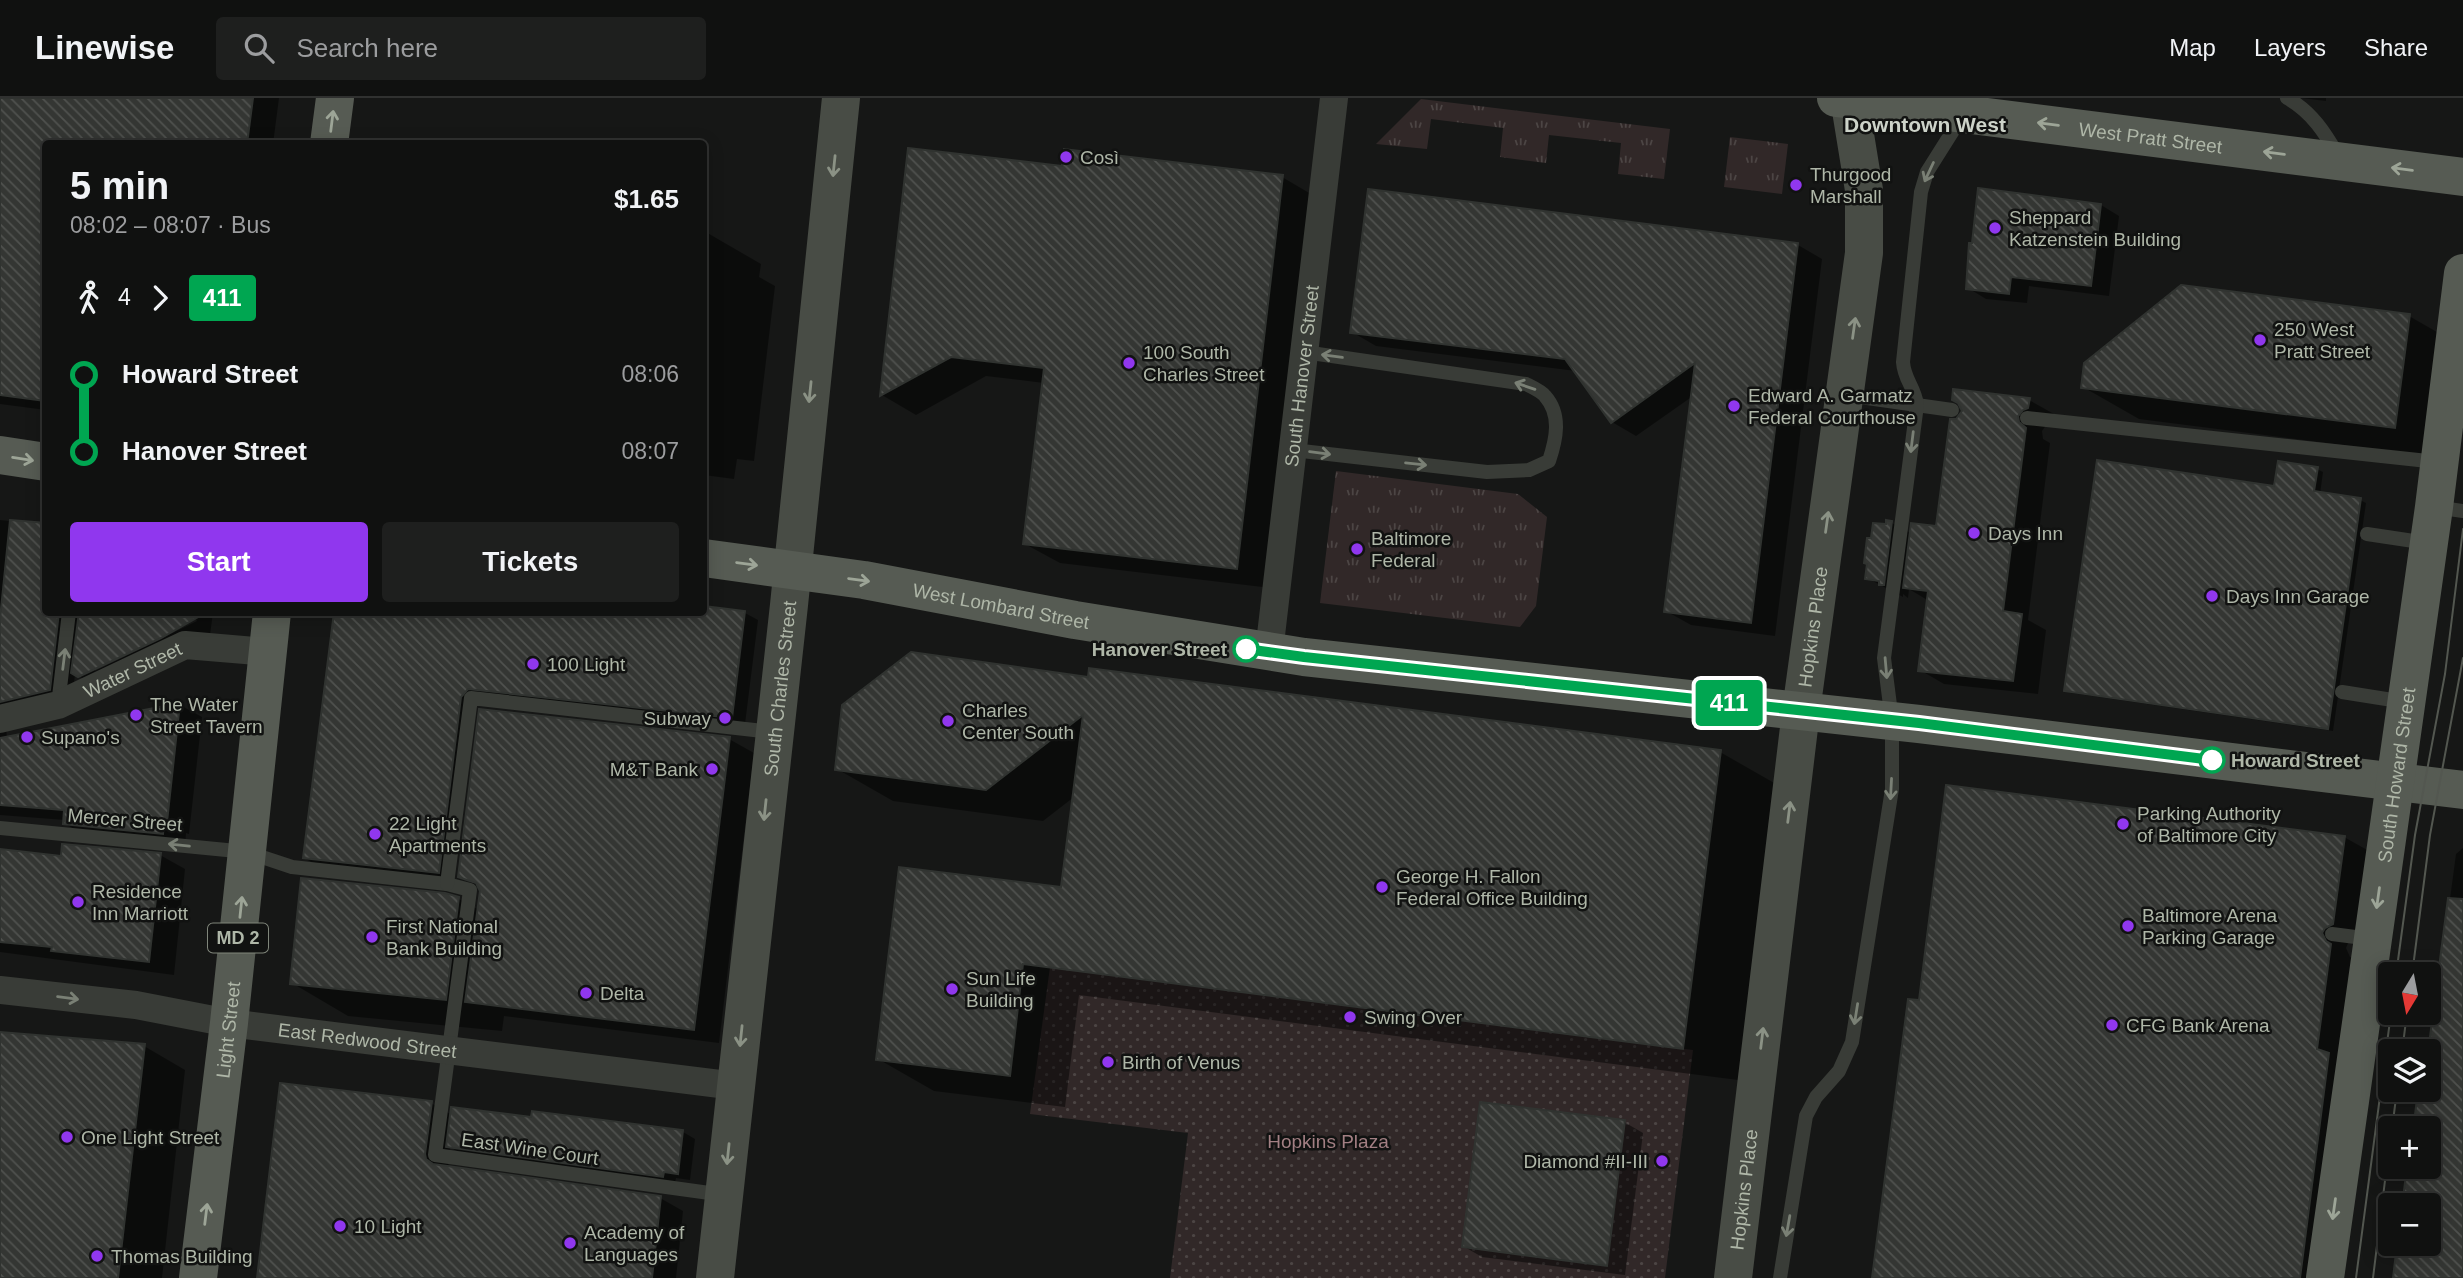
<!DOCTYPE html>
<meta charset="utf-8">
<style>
:root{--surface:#101110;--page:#1e1f1e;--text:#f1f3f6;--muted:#9c9d9f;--line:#303130;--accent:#9037ee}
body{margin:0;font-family:Arial,sans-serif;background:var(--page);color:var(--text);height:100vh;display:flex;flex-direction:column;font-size:26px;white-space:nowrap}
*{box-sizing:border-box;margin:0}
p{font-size:23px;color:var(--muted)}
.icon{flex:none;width:38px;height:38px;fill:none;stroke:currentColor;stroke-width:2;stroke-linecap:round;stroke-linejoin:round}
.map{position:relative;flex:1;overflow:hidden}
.side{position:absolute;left:42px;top:42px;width:665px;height:476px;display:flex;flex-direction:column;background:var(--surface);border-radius:7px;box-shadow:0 4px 18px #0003,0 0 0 2px var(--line)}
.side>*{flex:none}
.badge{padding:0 14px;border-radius:5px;font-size:24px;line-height:46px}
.needle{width:46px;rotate:190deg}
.controls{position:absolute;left:2378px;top:864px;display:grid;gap:14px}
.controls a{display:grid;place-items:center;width:63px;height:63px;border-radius:7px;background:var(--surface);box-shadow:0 4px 18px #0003,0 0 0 2px var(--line);font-size:35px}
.map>.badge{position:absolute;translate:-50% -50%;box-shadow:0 0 0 4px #fff}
.legs{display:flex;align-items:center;gap:10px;height:77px;padding:0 28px;font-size:23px}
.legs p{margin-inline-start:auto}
.overview{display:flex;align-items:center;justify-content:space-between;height:119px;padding:0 28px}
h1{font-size:38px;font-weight:800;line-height:52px}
.cta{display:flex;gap:14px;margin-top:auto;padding:14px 28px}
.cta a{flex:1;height:80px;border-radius:7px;background:var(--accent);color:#fff;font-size:28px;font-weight:800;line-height:80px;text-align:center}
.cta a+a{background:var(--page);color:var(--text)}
ul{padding:0 28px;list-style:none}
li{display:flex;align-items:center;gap:24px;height:77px;font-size:26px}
li i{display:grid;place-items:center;width:10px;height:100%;margin:0 9px;background:currentColor}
li i::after{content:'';width:18px;height:18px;margin:-9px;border:5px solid;border-radius:50%;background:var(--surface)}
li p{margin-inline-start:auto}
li:first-child i{background:linear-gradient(#0000 50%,currentColor 0)}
li:last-child i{background:linear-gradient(currentColor 50%,#0000 0)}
header{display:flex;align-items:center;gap:42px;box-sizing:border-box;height:98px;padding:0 35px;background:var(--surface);border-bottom:2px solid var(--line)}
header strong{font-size:33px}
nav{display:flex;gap:38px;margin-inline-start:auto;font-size:24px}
.search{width:490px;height:63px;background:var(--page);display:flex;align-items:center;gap:18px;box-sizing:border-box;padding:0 24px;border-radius:7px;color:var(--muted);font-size:26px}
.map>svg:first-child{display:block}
.grass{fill:url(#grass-tufts)}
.park{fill:url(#park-dots)}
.shadow{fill:#0007;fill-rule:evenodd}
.building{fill:url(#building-back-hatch);stroke:#303330;stroke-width:2}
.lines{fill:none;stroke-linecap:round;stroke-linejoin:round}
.lane{stroke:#393c37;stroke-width:14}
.street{stroke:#393c37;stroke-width:28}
.secondary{stroke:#484c45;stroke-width:38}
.primary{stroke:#565b53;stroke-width:38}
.tram{stroke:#535750;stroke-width:2}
.oneway{stroke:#9da597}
.oneway2{stroke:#8b9285}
.oneway3{stroke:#7a8075}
.line-1-casing{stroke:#fff;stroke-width:16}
.line-1{stroke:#00a651;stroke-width:10}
.poi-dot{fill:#9037ee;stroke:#111211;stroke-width:2.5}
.stop-1-dot{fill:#fff;stroke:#00a651;stroke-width:3.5}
.labels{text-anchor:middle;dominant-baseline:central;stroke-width:5;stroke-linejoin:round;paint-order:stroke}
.shield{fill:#111211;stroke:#80867b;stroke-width:2}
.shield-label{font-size:18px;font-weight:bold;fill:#afb7a8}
.street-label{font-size:19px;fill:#afb7a8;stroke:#111211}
.poi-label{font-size:19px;fill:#afb7a8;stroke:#111211;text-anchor:start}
.stop-label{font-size:19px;font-weight:bold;fill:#afb7a8;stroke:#111211;text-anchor:end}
.park-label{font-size:19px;fill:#a27f83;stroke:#111211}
.neighbourhood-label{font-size:21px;font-weight:bold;fill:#cdd3c9;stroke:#111211}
</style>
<header>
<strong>Linewise</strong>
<div class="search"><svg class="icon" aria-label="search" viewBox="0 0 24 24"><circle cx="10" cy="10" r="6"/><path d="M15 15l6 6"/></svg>Search here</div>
<nav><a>Map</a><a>Layers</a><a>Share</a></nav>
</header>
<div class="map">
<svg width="2463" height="1180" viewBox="0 0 2463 1180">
<defs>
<pattern id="grass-tufts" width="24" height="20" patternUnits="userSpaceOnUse" patternTransform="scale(1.75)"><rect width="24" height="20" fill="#312828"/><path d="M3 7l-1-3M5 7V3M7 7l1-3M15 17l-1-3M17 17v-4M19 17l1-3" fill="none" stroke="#4c4544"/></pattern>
<pattern id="park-dots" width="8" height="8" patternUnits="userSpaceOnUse" patternTransform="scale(1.75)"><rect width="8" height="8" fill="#312828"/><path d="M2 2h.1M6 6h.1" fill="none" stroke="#4c4544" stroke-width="1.8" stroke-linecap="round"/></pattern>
<pattern id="building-back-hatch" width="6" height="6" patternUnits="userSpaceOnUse" patternTransform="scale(1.75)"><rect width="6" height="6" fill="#343633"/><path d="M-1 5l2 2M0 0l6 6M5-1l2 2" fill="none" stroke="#4f514e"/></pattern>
</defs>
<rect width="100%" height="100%" fill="#161716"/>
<g class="grass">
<path d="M1421 1 1670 31 1664 81 1618 76 1621 45 1549 37 1546 65 1500 59 1503 30 1431 21 1427 51 1376 46Z"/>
<path d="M1730 39 1788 46 1782 96 1724 89Z"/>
<path d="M1336 373 1518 396 1547 419 1536 508 1520 529 1320 505Z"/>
</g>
<path class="park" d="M1050 869 1693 952 1665 1180H1170L1188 1035 1030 1016Z"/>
<g class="shadow">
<path d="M0 0H279L273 46H46V312L0 306Z"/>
<path d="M2301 0H2326V3Z"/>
<path d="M910 52 1064 69 1282 79 1316 99 1271 490 1060 465 1025 446 1044 285 986 278 916 317 882 297Z"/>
<path d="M1369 93 1798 147 1822 161 1775 538 1691 527 1666 513 1693 298 1636 338 1612 324 1576 273 1376 248 1352 234Z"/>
<path d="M2101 107 2119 118 2109 198 2029 188 2027 205 1986 201 1968 190Z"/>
<path d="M704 133 761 166 759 179 775 188 754 363 737 361 734 381 704 377Z"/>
<path d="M2409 218 2463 249 2451 361 2139 321 2083 289Z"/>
<path d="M2029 302 2054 316 2042 333 2043 341 2050 345 2028 522 2046 532 2038 596 1944 586 1920 572 1929 503 1909 491 1908 500 1903 496V499L1867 480 1872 442 1892 425 1912 436 1938 430Z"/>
<path d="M2317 371 2323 374 2320 396 2360 402 2366 405 2333 633 2071 595 2066 592 2275 390Z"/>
<path d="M0 422 46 427V514H213L210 537 101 591 75 576 72 604 6 628 7 641 180 607 202 619 189 736 186 735 185 748 87 738 65 726V722L0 717ZM195 520 197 523 95 573V569Z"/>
<path d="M704 510 745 515 758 522 745 626 474 606 451 782 317 767 304 760 335 514H704Z"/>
<path d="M1090 581 1720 654 1776 686 1738 982 1079 897 1065 1009 934 993 878 961 1062 791 1074 699 1043 723 893 703 837 671Z"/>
<path d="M729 641 754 655 719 945 504 918 502 933 348 918 292 885 459 801 479 812 480 790 460 778Z"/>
<path d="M2344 739 2369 753 2357 840 2349 843 2346 850 2350 859 2355 861 2326 1180H1874L1921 904Z"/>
<path d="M2463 750V1180H2394L2429 1146V1031H2414L2420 992H2429V958L2456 756Z"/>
<path d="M0 753 63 760 160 757 185 771 174 877 0 854Z"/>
<path d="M0 936 144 948 185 972 162 1180H0Z"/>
<path d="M431 1005 452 1017 533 1021 534 1015 683 1034 695 1041 690 1082 676 1080 675 1085 460 1055 450 1049 448 1070 660 1100 683 1113 676 1180H259Z"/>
<path d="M1624 1024 1643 1035 1625 1177 1482 1159 1463 1148Z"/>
</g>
<g class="building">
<path d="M0 0H253L247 46H46V303L0 297Z"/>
<path d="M908 50 1062 68 1064 51 1283 77 1237 471 1023 446 1044 270 951 259 880 298Z"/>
<path d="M1978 90 2101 106 2091 188 2011 179 2009 196 1966 191 1969 145H1972Z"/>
<path d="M1368 91 1798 145 1751 525 1664 514 1695 265 1611 325 1565 261 1350 235Z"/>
<path d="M2181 187 2410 216 2395 330 2081 290 2084 265Z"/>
<path d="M1953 291 2030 300 2028 310 2023 312 2018 318 2019 324 2026 330 2003 513 2022 516 2013 583 1918 573 1928 493 1903 490 1911 425 1936 428 1950 321H1956L1962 313 1958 305 1952 302Z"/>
<path d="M2097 362 2274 388 2278 363 2318 369 2314 393 2361 400 2328 631 2064 593Z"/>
<path d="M10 422 46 425V514H59L50 592 0 604V521Z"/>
<path d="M1886 422 1892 423 1884 487H1879V483L1865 481 1867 466 1864 465 1867 440H1871L1873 425 1886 426Z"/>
<path d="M704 508 745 513 732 620 468 591 461 599 439 775 303 760 334 514H704Z"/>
<path d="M79 514H207L161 540 78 579 71 575Z"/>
<path d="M911 554 1088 579 1089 570 1721 652 1683 951 1023 866 1010 978 876 962 899 769 1061 789 1083 617 986 692 835 672 842 607Z"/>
<path d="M180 605 167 724H164L163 736 63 726 64 712 0 707V640Z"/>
<path d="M479 611 730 639 694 932 465 904 480 793 476 785 458 779Z"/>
<path d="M1946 687 2345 738 2333 826 2325 830 2322 835 2326 843 2331 846 2317 951 2329 955 2300 1180H1872L1908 901 1919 902Z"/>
<path d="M62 746 161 755 149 864 51 853 52 849 0 844V751L61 758Z"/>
<path d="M301 780 445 795 459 799 446 902 290 886Z"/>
<path d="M2448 800 2463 801V1180H2393L2397 1146H2429V1108H2402L2407 1069H2429V1031H2417V1026L2414 1025 2418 992H2429L2428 954Z"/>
<path d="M0 934 145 946 118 1180H0Z"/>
<path d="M280 985 432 1003 425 1056 426 1061 433 1066 661 1098 652 1180H257Z"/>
<path d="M1480 1004 1625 1022 1607 1168 1462 1149Z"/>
<path d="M451 1009 531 1019 532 1013 683 1032 678 1076 664 1074 663 1079 446 1049Z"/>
</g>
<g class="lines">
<g class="lane">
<path d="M2287 0C2312 14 2325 35 2339 59"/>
<path d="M1846 297 1952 312"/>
<path d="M2027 320 2437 364"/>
<path d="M1293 352 1487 374 1529 372 1549 363C1556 342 1562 317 1545 298 1541 293 1532 289 1526 286L1304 254"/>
<path d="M2435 409 2463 413"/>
<path d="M2367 436 2427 445"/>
<path d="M2342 594 2405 604"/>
<path d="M58 607 69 514"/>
<path d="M0 730 247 754 292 769 447 786 470 792 435 1057 724 1097"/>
<path d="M447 786 471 600 772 634"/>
<path d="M2332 836 2371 841"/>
<path d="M1780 1180 1806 1018 1816 999 1839 973 1852 944 1892 691V623L1884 560 1917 307C1915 289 1904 282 1903 264L1921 94 1927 74 1961 20"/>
</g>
<g class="street">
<path id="s1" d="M1269 554 1334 0"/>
<path id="s2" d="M0 621 58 607 185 547 267 554"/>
<path id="s3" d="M0 892 136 907 229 925 736 988"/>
</g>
<g class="secondary">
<path id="s4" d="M715 1180 789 507 841 0"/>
<path id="s5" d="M1733 1180 1801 613 1864 155V92L1849 0"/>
</g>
<g class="primary">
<path id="s6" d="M1836 0 2463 79"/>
<path d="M329 46 335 0"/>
<path d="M0 357 46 364"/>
<path id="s7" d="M704 460 864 482 1075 522 1304 559 1919 626 2463 692"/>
<path id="s8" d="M198 1180 229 925 272 514"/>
<path id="s9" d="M2325 1180 2434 409 2463 175"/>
</g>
<g class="tram">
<path d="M2396 877 2415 737 2445 576 2463 431"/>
<path d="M2412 877 2430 737 2463 560"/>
<path d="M2402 954 2407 915"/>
<path d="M2392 1031 2397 992"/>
<path d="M2356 1180 2391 915"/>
<path d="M2373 1180 2390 1042"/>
</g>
</g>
<defs><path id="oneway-shaft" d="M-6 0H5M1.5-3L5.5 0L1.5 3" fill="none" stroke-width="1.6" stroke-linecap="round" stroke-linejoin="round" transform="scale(1.75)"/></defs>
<g class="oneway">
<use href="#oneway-shaft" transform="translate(332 23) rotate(-83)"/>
<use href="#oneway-shaft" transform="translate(2048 26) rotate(-173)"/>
<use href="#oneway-shaft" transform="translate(2274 55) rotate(-173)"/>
<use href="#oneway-shaft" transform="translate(2402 71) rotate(-173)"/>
<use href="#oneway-shaft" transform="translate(23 361) rotate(9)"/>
<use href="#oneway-shaft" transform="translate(747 466) rotate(8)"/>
<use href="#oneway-shaft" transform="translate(859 482) rotate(8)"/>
<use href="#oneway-shaft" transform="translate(2378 800) rotate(98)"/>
<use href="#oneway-shaft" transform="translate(241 809) rotate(-84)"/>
<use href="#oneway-shaft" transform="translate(2334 1111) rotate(98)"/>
<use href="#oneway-shaft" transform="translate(206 1116) rotate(-83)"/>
</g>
<g class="oneway2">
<use href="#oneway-shaft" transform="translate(834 68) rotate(96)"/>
<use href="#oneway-shaft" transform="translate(1854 230) rotate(-82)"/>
<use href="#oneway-shaft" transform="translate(810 294) rotate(96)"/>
<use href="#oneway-shaft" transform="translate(1827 424) rotate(-82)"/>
<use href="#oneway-shaft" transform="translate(765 712) rotate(96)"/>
<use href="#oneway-shaft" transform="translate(1789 714) rotate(-83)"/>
<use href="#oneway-shaft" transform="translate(741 938) rotate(96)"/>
<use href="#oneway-shaft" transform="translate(1762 940) rotate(-83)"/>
<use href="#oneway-shaft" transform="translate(728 1056) rotate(96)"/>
</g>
<g class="oneway3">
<use href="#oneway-shaft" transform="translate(1929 74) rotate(115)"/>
<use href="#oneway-shaft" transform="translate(1332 258) rotate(-172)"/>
<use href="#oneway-shaft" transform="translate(1525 288) rotate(-161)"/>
<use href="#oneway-shaft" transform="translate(1912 344) rotate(97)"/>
<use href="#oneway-shaft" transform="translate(1320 355) rotate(7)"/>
<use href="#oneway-shaft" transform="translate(1416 366) rotate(6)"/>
<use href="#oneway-shaft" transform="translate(64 561) rotate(-83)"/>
<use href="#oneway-shaft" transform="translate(1886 570) rotate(85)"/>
<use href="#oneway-shaft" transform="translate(1891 691) rotate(93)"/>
<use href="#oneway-shaft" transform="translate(179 747) rotate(-174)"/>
<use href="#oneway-shaft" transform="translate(68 900) rotate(7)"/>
<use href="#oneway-shaft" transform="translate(1856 916) rotate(99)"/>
<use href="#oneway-shaft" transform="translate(1788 1128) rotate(100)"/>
</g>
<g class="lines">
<defs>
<path id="line-1" d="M1246 551 1304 559 1919 625 2212 662"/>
</defs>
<use href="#line-1" class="line-1-casing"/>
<use href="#line-1" class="line-1"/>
</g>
<g class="poi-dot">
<circle cx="1066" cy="59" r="7"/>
<circle cx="1796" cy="87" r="7"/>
<circle cx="1995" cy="130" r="7"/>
<circle cx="2260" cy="242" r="7"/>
<circle cx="1129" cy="265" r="7"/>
<circle cx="1734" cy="308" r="7"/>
<circle cx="1974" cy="435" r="7"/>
<circle cx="1357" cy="451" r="7"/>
<circle cx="2212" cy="498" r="7"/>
<circle cx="533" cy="566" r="7"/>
<circle cx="136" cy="617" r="7"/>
<circle cx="725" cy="620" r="7"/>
<circle cx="948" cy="623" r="7"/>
<circle cx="27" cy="639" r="7"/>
<circle cx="712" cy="671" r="7"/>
<circle cx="2123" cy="726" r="7"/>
<circle cx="375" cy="736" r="7"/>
<circle cx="1382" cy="789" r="7"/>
<circle cx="78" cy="804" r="7"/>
<circle cx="2128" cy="828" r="7"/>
<circle cx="372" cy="839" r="7"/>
<circle cx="952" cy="891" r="7"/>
<circle cx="586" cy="895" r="7"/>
<circle cx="1350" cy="919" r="7"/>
<circle cx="2112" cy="927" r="7"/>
<circle cx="1108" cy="964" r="7"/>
<circle cx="67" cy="1039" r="7"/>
<circle cx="1662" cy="1063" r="7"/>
<circle cx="340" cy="1128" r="7"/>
<circle cx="570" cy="1145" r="7"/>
<circle cx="97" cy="1158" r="7"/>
</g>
<g class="stop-1-dot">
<circle cx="1246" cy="551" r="12"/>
<circle cx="2212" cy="662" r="12"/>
</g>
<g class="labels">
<rect class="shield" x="208" y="825.5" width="60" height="29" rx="5"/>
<g class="shield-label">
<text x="238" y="840">MD 2</text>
</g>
<g class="street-label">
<text stroke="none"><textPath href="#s6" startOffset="317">West Pratt Street</textPath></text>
<text stroke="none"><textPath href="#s1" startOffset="278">South Hanover Street</textPath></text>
<text stroke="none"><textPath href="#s7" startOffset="301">West Lombard Street</textPath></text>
<text stroke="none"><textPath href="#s5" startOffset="656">Hopkins Place</textPath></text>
<text stroke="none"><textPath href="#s2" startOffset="142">Water Street</textPath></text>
<text stroke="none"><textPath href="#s4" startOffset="593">South Charles Street</textPath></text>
<text stroke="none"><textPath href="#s9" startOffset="508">South Howard Street</textPath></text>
<text transform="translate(125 722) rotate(5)">Mercer Street</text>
<text stroke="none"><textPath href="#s8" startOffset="250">Light Street</textPath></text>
<text stroke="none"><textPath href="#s3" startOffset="371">East Redwood Street</textPath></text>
<text transform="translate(530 1051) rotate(8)">East Wine Court</text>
<text stroke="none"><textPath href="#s5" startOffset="89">Hopkins Place</textPath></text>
</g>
<g class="poi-label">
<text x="1080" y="59">Così</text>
<text x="1810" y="76">Thurgood<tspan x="1810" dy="22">Marshall</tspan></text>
<text x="2009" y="119">Sheppard<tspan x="2009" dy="22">Katzenstein Building</tspan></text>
<text x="2274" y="231">250 West<tspan x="2274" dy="22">Pratt Street</tspan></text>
<text x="1143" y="254">100 South<tspan x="1143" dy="22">Charles Street</tspan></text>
<text x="1748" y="297">Edward A. Garmatz<tspan x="1748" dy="22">Federal Courthouse</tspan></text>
<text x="1988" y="435">Days Inn</text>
<text x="1371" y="440">Baltimore<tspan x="1371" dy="22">Federal</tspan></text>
<text x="2226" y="498">Days Inn Garage</text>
<text x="547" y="566">100 Light</text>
<text x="150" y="606">The Water<tspan x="150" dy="22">Street Tavern</tspan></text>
<text x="962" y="612">Charles<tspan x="962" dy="22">Center South</tspan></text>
<text x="711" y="620" text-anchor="end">Subway</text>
<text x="41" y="639">Supano's</text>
<text x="698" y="671" text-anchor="end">M&amp;T Bank</text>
<text x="2137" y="715">Parking Authority<tspan x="2137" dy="22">of Baltimore City</tspan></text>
<text x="389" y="725">22 Light<tspan x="389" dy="22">Apartments</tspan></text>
<text x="1396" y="778">George H. Fallon<tspan x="1396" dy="22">Federal Office Building</tspan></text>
<text x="92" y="793">Residence<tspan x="92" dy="22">Inn Marriott</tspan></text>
<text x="2142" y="817">Baltimore Arena<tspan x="2142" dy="22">Parking Garage</tspan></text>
<text x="386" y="828">First National<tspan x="386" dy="22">Bank Building</tspan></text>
<text x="966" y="880">Sun Life<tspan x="966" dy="22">Building</tspan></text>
<text x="600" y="895">Delta</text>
<text x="1364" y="919">Swing Over</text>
<text x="2126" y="927">CFG Bank Arena</text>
<text x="1122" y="964">Birth of Venus</text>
<text x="81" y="1039">One Light Street</text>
<text x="1648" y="1063" text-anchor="end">Diamond #II-III</text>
<text x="354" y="1128">10 Light</text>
<text x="584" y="1134">Academy of<tspan x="584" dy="22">Languages</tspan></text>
<text x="111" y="1158">Thomas Building</text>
</g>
<g class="stop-label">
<text x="1227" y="551">Hanover Street</text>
<text x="2231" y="662" text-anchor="start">Howard Street</text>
</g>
<g class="park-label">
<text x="1328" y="1043">Hopkins Plaza</text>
</g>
<g class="neighbourhood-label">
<text x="1925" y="26">Downtown West</text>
</g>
</g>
</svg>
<div class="controls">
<a><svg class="needle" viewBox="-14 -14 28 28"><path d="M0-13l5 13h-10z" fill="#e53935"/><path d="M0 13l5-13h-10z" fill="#9c9d9f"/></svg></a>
<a><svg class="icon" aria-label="layers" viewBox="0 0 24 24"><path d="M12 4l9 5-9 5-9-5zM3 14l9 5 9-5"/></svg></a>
<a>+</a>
<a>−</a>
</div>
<b class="badge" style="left:1729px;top:605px;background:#00a651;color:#fff">411</b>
<section class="side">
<div class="overview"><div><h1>5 min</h1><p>08:02 – 08:07 · Bus</p></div><b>$1.65</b></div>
<div class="legs"><svg class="icon" aria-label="walk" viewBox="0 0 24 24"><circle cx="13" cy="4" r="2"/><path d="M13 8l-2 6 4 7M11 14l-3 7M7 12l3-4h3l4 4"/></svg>4<svg class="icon" aria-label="forward" viewBox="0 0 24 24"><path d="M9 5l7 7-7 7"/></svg><b class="badge" style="background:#00a651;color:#fff">411</b></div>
<ul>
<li><i style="color:#00a651"></i><b>Howard Street</b><p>08:06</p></li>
<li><i style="color:#00a651"></i><b>Hanover Street</b><p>08:07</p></li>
</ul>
<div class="cta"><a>Start</a><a>Tickets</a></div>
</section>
</div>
